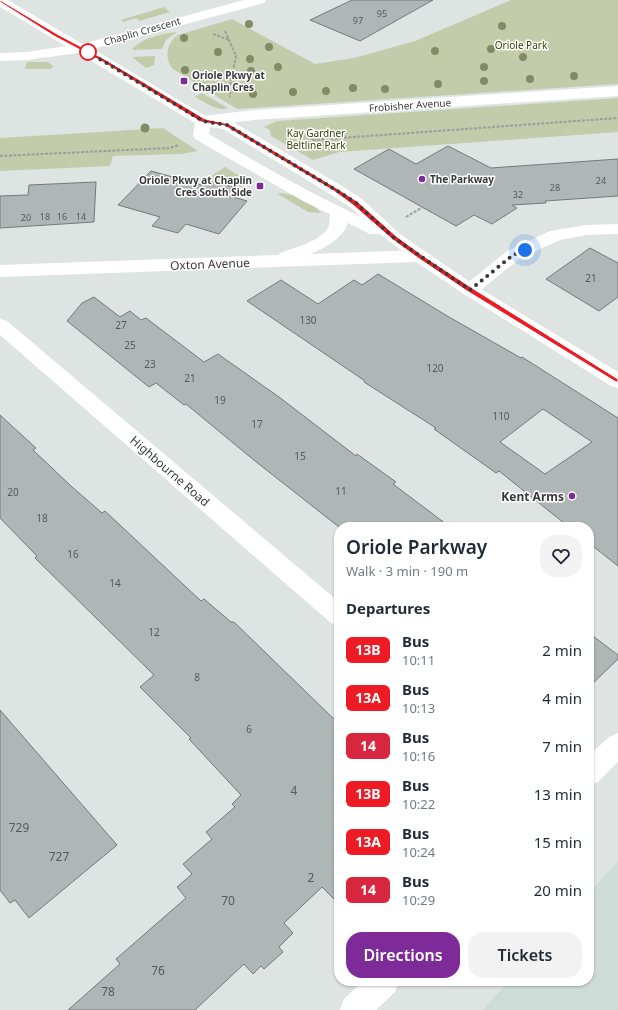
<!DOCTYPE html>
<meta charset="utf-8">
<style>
:root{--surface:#fff;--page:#f2f2f3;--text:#1f2937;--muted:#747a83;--accent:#7e2a99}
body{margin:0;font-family:"Noto Sans",sans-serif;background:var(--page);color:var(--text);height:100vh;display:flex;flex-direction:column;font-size:15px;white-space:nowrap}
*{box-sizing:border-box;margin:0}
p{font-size:13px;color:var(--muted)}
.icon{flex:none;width:22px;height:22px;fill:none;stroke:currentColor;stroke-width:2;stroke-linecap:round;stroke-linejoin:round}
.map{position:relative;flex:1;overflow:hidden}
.side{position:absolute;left:334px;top:522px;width:260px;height:464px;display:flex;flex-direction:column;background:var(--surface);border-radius:16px;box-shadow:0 1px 3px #0004}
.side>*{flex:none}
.badge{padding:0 8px;border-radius:6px;font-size:14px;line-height:26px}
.you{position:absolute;width:20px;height:20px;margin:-10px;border:3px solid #fff;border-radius:50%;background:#1a73e8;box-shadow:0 0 0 6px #1a73e833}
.map>.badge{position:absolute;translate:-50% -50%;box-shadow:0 0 0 2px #fff}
h2{padding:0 12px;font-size:15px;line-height:36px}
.round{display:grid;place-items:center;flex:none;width:42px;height:42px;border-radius:16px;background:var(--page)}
.overview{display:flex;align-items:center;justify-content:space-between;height:68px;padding:0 12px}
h1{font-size:19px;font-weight:600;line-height:30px}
.primary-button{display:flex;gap:8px;margin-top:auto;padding:8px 12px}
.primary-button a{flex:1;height:46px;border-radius:16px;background:var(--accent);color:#fff;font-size:16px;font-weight:600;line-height:46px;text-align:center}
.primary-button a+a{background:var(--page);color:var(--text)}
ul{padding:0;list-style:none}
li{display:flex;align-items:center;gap:12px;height:48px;padding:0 12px}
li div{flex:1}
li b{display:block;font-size:15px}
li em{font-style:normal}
li .badge{min-width:44px;font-weight:700;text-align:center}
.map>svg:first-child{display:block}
.built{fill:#cddcd7}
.green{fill:#c3ccaa}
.building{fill:#afb6b6;stroke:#747a7a;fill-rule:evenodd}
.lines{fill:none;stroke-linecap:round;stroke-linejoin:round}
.path{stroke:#999e9c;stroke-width:2;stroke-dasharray:3 1.5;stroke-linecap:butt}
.minor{fill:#fff;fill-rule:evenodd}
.tertiary{fill:#fff;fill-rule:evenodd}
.secondary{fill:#fff;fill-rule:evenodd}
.tree{fill:#828a66}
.line{fill:#ed1c24;stroke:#fff}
.walk{stroke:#383b3a;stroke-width:4;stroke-dasharray:0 7.2}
.stop-dot{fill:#fff;stroke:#ed1c24;stroke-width:2}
.poi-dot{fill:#7e2a99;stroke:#fff;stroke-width:1.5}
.labels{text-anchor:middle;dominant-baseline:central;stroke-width:3;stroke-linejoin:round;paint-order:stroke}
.far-number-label{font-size:9px;fill:#565a59}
.far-street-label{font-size:10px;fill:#383b3a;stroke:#fff}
.far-park-label{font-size:10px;fill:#374000;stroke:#fff}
.far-poi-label{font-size:10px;font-weight:bold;fill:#383b3a;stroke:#fff;text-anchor:start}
.number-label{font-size:10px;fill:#565a59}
.street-label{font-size:12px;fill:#383b3a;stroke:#fff}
.poi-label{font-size:12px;font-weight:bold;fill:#383b3a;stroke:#fff;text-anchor:end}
.near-number-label{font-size:12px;fill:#565a59}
</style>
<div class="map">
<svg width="618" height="1010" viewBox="0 0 618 1010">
<rect width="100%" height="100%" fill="#dee4e2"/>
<path class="built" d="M618 861V1010H483L509 981H589V893Z"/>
<g class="green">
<path d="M511 0H618V84L237 109 173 69C164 59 166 43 178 35L232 19 315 64 354 58 415 41Z"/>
<path d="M164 7 170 12 139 21 136 18 123 22 121 20Z"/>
<path d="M177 32 166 40 162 49 132 50C140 38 164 33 177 32Z"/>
<path d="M155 56 154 65 146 68 132 57Z"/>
<path d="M27 62H48L53 66V67L51 69H25Z"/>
<path d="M202 93 228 108C217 112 205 102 195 97Z"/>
<path d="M618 98V132L339 152 313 160 271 136 270 130 264 127 277 121Z"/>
<path d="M163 128 198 151 181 154 113 156 110 166 0 171V138Z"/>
<path d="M225 167 251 183 242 187H238L207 179Z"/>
<path d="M281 193C296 195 311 201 321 213L308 212 278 194Z"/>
</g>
<g class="building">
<path d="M352 0H433L360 41 310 20Z"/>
<path d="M448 146 491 168 618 159V196L545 201 546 203 512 205 517 208 492 224 474 215 456 226 354 169 389 149 416 164Z"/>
<path d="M151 171 202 185 207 180 234 187 227 195 247 201 219 234 186 224 178 233 152 226 160 217 118 205Z"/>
<path d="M96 182 94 222 0 228V196L28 195 29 185Z"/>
<path d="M590 248 618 263V297L599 311 546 279Z"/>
<path d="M378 274 449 317 521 358 522 357 618 418V566L589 543V527H569L499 471 496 473 434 429 436 428 364 382 365 381 247 301 281 280 318 304 354 280 362 285ZM543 409 592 442 545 474 500 442Z"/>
<path d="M94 297 120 317 130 311 141 320 146 318 204 362 218 354 279 397 356 456 357 454 396 482 393 484 450 527H339L255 461 186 404 184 405 156 383 149 387 67 321 82 303Z"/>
<path d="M0 415 36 448 33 450 71 486 102 513 105 511 201 601 204 599 231 622H234L339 724V904L322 887 284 923 293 933 279 947 283 952 264 969 261 966 253 974 244 964 195 1010H68L120 964 116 959 186 898 177 887 192 874 183 864 212 839 206 832 235 807 232 804 241 795 189 739 191 738 140 687 154 675 35 558 37 556 0 518Z"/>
<path d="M589 633 618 655V659L589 687Z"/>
<path d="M0 710 117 845 29 918 15 900 10 903 0 890Z"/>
</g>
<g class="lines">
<g class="path">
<path d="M225 31 236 56 230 86V97"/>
<path d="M213 34 229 40"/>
<path d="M299 141 618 118"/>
<path d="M0 156 169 148 179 145"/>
<path d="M406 217 423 207"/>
</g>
<g class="minor">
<path d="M618 86V96L254 120 203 126 198 124 195 121 198 118 203 116 254 110Z"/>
<path d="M618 224V234L587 235 560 240 519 259 476 294 470 296 464 294 461 290 464 286 507 251 550 231 587 225Z"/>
<path d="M0 319 7 321 339 602V626L331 623 0 335Z"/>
<path d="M618 733V762L598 782 589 785V755L609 737Z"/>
<path d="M363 981H399L395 992 376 1010H340L344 999Z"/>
</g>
<path class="tertiary" d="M0 0H8L82 44 244 0H266L264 3 93 49 207 117 233 122 342 186 362 199 400 234 426 252 429 256 426 260 420 262 414 260 380 234H370L303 201 195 139 193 136 195 123 78 53 27 60 0 61V53L27 52 66 46 0 7ZM210 127 223 129 330 194 350 207 361 217C309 193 259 164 209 134Z"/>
<path class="secondary" d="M338 208 344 209C359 231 325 248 310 254L420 250 426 252 476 286 618 372V388L611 386 464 294 416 262 0 277V265L278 255 280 253C294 248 319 242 328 228 331 221 328 215 332 209Z"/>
</g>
<g class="tree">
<circle cx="249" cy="24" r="4"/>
<circle cx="502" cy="26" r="4"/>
<circle cx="184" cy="38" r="4"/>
<circle cx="269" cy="47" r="4"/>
<circle cx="491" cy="49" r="4"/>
<circle cx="435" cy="51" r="4"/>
<circle cx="218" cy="52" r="4"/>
<circle cx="523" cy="57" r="4"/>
<circle cx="250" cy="59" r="4"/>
<circle cx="278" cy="67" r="4"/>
<circle cx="484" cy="67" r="4"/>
<circle cx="185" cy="70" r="4"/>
<circle cx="251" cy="71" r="4"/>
<circle cx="574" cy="76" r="4"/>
<circle cx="530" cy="79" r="4"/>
<circle cx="484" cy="81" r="4"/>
<circle cx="438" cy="84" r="4"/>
<circle cx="353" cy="88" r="4"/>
<circle cx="385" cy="89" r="4"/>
<circle cx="326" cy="91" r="4"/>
<circle cx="293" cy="92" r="4"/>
<circle cx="253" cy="94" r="4"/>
<circle cx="145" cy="128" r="4.5"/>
</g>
<path class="line" d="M0 0 57 34 106 60 205 119 229 124 338 189 358 202 396 236 422 255 472 288 618 379V382H616L467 291 418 258 392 239 353 205 334 191 225 126 201 122 103 62 54 36 0 2Z"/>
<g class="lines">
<path class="walk" d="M88 52 203 121 227 125 336 190 356 203 394 238 470 290 513 255 525 250"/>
</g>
<circle class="stop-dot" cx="88" cy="52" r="8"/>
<g class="poi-dot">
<rect x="180" y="77" width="8" height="8" rx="2"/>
<circle cx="422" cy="179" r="4"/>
<rect x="256" y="182" width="8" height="8" rx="2"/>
<circle cx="572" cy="496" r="4"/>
</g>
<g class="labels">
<g class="far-number-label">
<text x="382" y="13">95</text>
<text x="358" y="20">97</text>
<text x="601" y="180">24</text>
<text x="555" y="187">28</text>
<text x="518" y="194">32</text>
<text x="45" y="216">18</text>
<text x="62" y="216">16</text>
<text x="81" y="216">14</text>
<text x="26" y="217">20</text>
</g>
<g class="far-street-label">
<text transform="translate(142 31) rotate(-16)">Chaplin Crescent</text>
<text transform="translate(410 105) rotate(-4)">Frobisher Avenue</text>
</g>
<g class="far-park-label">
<text x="521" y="45">Oriole Park</text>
<text x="316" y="133">Kay Gardner<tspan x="316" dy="12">Beltline Park</tspan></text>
</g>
<g class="far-poi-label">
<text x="192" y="75">Oriole Pkwy at<tspan x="192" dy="12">Chaplin Cres</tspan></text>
<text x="430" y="179">The Parkway</text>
<text x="252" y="180" text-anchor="end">Oriole Pkwy at Chaplin<tspan x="252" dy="12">Cres South Side</tspan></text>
</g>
<g class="number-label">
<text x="591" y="278">21</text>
<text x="308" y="320">130</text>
<text x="121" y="325">27</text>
<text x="130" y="345">25</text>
<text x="150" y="364">23</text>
<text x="435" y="368">120</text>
<text x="190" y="378">21</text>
<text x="220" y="400">19</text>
<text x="501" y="416">110</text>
<text x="257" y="424">17</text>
<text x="300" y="456">15</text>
<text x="341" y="491">11</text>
<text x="13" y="492">20</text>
<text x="42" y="518">18</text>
<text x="73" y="554">16</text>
<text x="115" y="583">14</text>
<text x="154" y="632">12</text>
<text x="197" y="677">8</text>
<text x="249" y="729">6</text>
</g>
<g class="street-label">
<text transform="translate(210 264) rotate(-2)">Oxton Avenue</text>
<text transform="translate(170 471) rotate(41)">Highbourne Road</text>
</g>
<g class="poi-label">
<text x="564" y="496">Kent Arms</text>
</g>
<g class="near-number-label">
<text x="294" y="790">4</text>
<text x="19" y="827">729</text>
<text x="59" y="856">727</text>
<text x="311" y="877">2</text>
<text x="228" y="900">70</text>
<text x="158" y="970">76</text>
<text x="108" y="991">78</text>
</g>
</g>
</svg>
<div class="you" style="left:525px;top:250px"></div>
<section class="side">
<div class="overview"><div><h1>Oriole Parkway</h1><p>Walk · 3 min · 190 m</p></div><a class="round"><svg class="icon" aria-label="heart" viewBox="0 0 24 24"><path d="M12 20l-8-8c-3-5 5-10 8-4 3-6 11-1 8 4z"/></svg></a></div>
<h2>Departures</h2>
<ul>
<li><span class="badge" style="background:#ed1c24;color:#fff">13B</span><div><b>Bus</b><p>10:11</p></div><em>2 min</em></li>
<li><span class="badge" style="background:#ed1c24;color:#fff">13A</span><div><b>Bus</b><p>10:13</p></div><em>4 min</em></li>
<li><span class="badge" style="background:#d7263d;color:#fff">14</span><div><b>Bus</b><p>10:16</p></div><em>7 min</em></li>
<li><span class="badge" style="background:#ed1c24;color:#fff">13B</span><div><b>Bus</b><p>10:22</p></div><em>13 min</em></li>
<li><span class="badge" style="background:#ed1c24;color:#fff">13A</span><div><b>Bus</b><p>10:24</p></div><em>15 min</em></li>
<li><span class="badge" style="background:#d7263d;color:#fff">14</span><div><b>Bus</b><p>10:29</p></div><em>20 min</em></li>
</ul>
<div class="primary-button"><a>Directions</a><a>Tickets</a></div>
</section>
</div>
